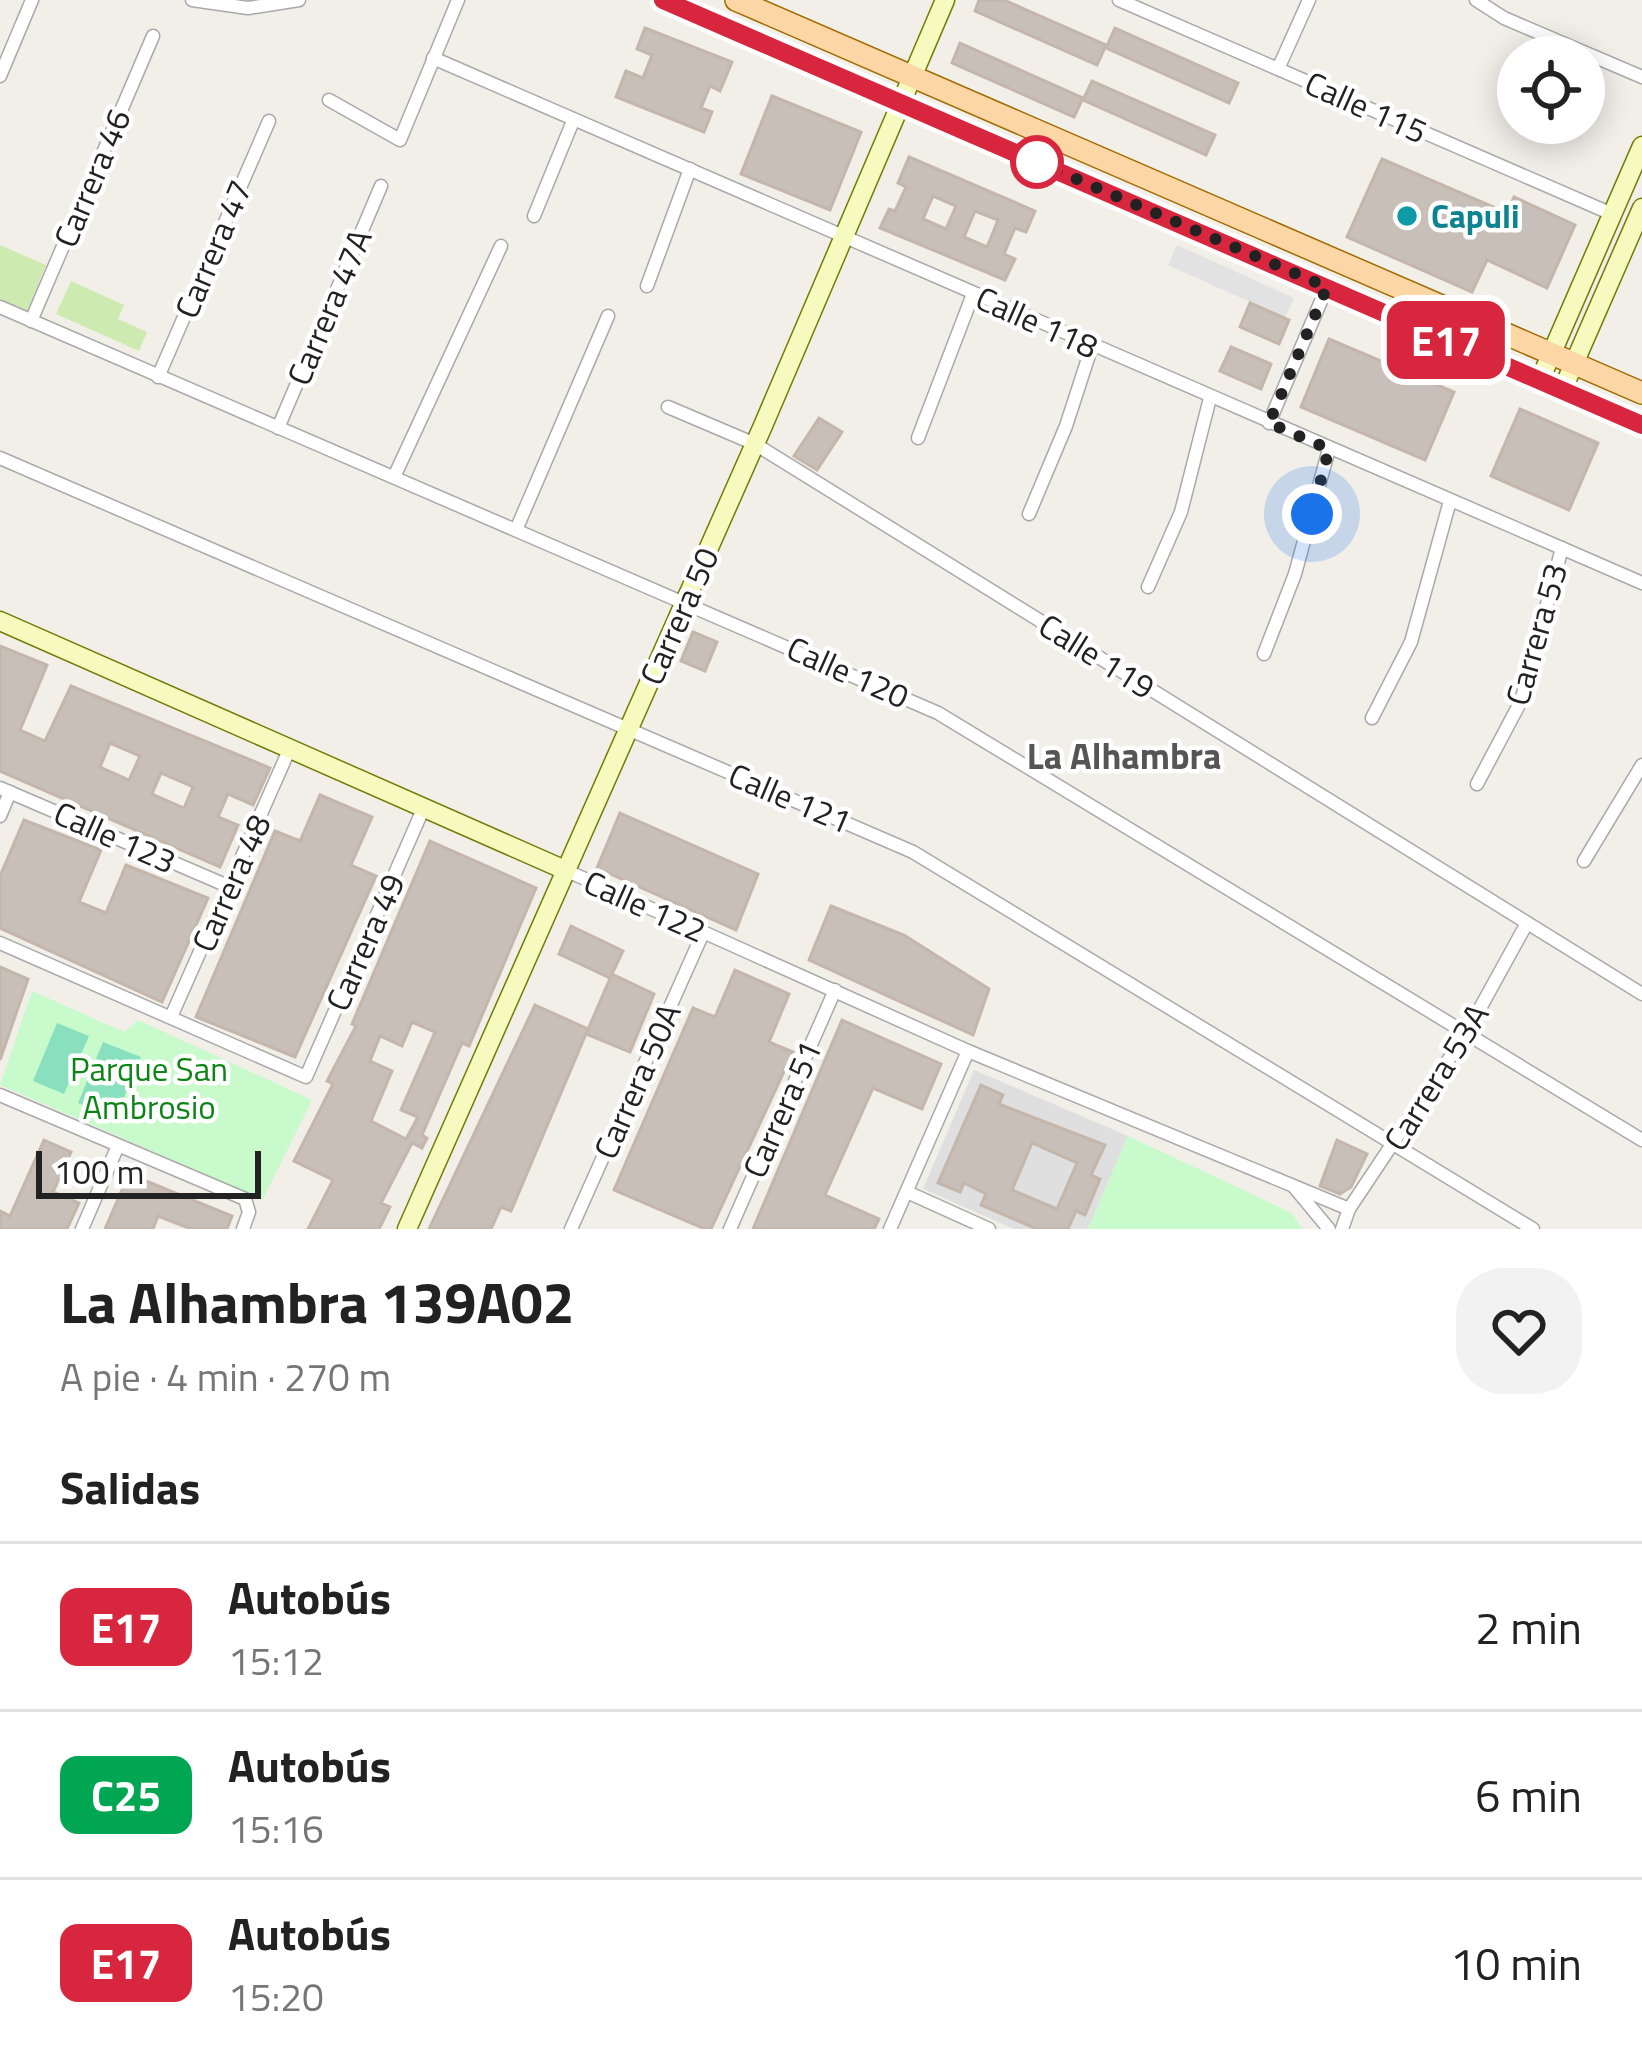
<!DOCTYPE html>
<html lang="es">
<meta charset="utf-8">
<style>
:root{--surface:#fff;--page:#f2f2f2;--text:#222;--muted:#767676;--line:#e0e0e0}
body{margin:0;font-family:"Titillium Web",sans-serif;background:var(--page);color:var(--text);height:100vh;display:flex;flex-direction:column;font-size:45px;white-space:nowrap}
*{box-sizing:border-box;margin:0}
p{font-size:39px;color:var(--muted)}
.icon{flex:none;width:66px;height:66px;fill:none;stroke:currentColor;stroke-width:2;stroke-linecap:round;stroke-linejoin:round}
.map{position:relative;height:1229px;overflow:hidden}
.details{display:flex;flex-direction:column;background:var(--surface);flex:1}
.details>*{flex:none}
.badge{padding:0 24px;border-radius:18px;font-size:42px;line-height:78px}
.controls{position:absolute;left:1497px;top:36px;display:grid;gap:24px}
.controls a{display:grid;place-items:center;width:108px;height:108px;border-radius:50%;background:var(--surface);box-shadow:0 6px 30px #0003;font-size:60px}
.scale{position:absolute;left:36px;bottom:30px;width:225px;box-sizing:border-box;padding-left:12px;border:6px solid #222;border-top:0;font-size:33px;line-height:42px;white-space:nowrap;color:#222;-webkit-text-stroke:9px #fff;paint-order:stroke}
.you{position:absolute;width:60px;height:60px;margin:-30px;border:9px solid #fff;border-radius:50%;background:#1a73e8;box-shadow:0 0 0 18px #1a73e833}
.map>.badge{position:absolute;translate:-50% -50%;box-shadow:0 0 0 6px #fff}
h2{padding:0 60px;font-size:45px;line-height:108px}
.round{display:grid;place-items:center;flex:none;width:126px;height:126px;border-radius:48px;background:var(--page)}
.headline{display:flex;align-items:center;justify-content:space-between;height:204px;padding:0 60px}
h1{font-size:57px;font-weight:700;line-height:90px}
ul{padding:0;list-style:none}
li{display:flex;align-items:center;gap:36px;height:168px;padding:0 60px;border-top:3px solid var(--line)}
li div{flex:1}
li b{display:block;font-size:45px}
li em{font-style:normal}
li .badge{min-width:132px;font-weight:700;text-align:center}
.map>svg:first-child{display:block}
.residential{fill:#e0dfdf}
.grass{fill:#cdebb0}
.park{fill:#c8facc}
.pitch{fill:#88e0be}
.parking{fill:#e2e2e2}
.building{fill:#c7bfb8;stroke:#c4b6ab;stroke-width:3;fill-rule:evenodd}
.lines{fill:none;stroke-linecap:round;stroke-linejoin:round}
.street-casing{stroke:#a9a9a9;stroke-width:15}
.secondary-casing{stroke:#707d05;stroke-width:21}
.primary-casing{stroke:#a06b00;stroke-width:24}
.street{stroke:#fff;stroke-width:12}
.secondary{stroke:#f7fabf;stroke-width:18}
.primary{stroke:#fcd6a4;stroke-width:21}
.line-casing{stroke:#fff;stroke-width:27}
.line{stroke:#d7263d;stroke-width:18}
.walk{stroke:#222;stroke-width:12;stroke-dasharray:0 21.6}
.stop-dot{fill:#fff;stroke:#d7263d;stroke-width:6}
.culture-dot{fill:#0f9aa8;stroke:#fff;stroke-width:4.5}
.labels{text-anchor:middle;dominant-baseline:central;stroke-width:9;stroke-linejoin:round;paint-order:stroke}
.street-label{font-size:33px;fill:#222;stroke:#fff}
.culture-label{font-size:33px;font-weight:bold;fill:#0d838f;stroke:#fff;text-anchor:start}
.park-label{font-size:33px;fill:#0c8416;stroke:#fff}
.neighbourhood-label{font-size:36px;font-weight:bold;fill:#555;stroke:#fff}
</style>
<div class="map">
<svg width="1642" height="1229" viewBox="0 0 1642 1229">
<rect width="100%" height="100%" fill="#f2efe9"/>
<path class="residential" d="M974 1070 1128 1136 1088 1229H1014L923 1189Z"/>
<g class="grass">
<path d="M0 245 46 265 27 311 0 300Z"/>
<path d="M71 281 124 305 118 319 147 332 139 351 56 314Z"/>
</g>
<g class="park">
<path d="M32 991 124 1032 138 1020 312 1100 263 1199 0 1085Z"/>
<path d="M1128 1136 1292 1213 1302 1229H1088Z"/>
</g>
<g class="pitch">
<path d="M57 1023 89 1036 64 1094 33 1081Z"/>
<path d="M103 1042 141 1057 115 1119 78 1103Z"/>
</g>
<path class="parking" d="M1177 245 1294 298 1285 318 1168 265Z"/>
<g class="building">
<path d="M979 0H1004L1106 45 1097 65 975 11Z"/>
<path d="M645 28 732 62 720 91 710 86 701 108 712 112 704 132 616 97 626 71 643 78 652 55 637 49Z"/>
<path d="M1115 28 1238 83 1229 103 1106 48Z"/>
<path d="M960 43 1083 98 1074 117 952 63Z"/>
<path d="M1092 81 1215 135 1206 155 1083 100Z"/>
<path d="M772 96 861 132 830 210 741 174Z"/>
<path d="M909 157 1035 211 1026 232 1015 228 1004 254 1015 259 1005 280 880 228 889 209 895 211 906 187 898 183ZM933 196 956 206 946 229 923 219ZM975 211 998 220 987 247 964 237Z"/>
<path d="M1382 159 1507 213 1514 197 1575 225 1547 288 1487 260 1472 292 1347 237Z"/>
<path d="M1250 303 1289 320 1279 344 1240 327Z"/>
<path d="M1329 339 1454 392 1425 460 1301 407Z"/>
<path d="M1231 347 1271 364 1261 389 1220 371Z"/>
<path d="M1520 409 1598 443 1569 510 1491 476Z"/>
<path d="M819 418 842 432 817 470 794 456Z"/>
<path d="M693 632 717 642 705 671 681 661Z"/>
<path d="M0 646 47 665 20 730 45 741 71 686 270 768 253 805 228 794 218 817 238 825 220 867 0 771ZM110 743 140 756 129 780 100 767ZM161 773 193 787 184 808 152 794Z"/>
<path d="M320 795 372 817 351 865 376 876 295 1057 196 1017 275 831 300 841Z"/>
<path d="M620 813 758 874 736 930 597 868Z"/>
<path d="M24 820 101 850 79 902 106 913 126 865 208 898 162 1002 0 928V876Z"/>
<path d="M430 841 536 888 469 1046 462 1043 422 1135 427 1138 422 1148 412 1143 381 1203 390 1207 379 1229H308L333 1180 294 1161 333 1084 327 1081 356 1026 352 1024ZM412 1022 435 1032 401 1110 418 1117 406 1139 371 1121 392 1071 370 1061 380 1036 402 1046Z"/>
<path d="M831 906 904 935 989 989 973 1035 809 960Z"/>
<path d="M571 926 623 951 610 978 559 954Z"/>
<path d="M0 967 28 979 0 1060Z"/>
<path d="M735 970 789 994 769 1042 793 1052 711 1229H705L614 1190 693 1008 715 1017Z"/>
<path d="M612 974 654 994 630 1052 586 1034Z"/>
<path d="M535 1005 588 1029 511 1211 501 1207 491 1229H429Z"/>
<path d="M842 1020 941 1064 922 1109 873 1088 825 1195 879 1219 874 1229H753Z"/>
<path d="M981 1085 1003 1095 999 1104 1105 1145 1091 1175 1100 1179 1085 1215 1076 1211 1068 1229H1037L981 1205 986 1194 964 1183 960 1192 938 1183ZM1032 1143 1077 1163 1057 1209 1012 1190Z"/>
<path d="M44 1140 71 1152 53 1192 79 1203 67 1229H0V1211L10 1216Z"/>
<path d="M1337 1140 1367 1154 1351 1187 1340 1194 1320 1186Z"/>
<path d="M129 1174 232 1216 227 1229H191L158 1216 153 1229H105Z"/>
</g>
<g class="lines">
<defs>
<g id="street">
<path d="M192 0 248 8 299 0"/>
<path d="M1119 0 1612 214"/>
<path d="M1476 0 1504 18 1642 77"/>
<path d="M433 58 1642 583"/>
<path d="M1278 69 1309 0"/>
<path d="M0 76 32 0"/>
<path d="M329 100 400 140 458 0"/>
<path d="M534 216 573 121"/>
<path d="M647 286 690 169"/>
<path d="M0 307 938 713 1642 1140"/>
<path d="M31 321 153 36"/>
<path d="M158 377 269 121"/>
<path d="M668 407 755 444 1642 994"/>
<path d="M1269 423 1327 287"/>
<path d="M278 428 381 186"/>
<path d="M918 438 973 294"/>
<path d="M0 458 913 852 1533 1229"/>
<path d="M394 477 501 246"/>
<path d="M1029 514 1066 426 1092 346"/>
<path d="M516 530 608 316"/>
<path d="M1148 587 1181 512 1210 398"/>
<path d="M1264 654 1295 574 1329 449"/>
<path d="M1372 718 1411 642 1450 501"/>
<path d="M1477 784 1521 701 1562 548"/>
<path d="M0 788 230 887"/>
<path d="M0 816 10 792"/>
<path d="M1584 861 1642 765"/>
<path d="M565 870 968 1051 1349 1209"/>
<path d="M0 943 306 1077 424 807"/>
<path d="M171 1017 290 748"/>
<path d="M0 1095 245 1199 249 1212 243 1229"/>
<path d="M1294 1187 1329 1229"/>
<path d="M907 1192 989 1229"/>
<path d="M82 1229 117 1148"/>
<path d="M571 1229 703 933"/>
<path d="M730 1229 835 990"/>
<path d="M890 1229 968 1051"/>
<path d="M1342 1229 1349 1209 1467 1032 1527 923"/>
</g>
<g id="secondary">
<path d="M1540 380 1642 146"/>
<path d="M1562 391 1642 208"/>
<path d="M0 621 565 870"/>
<path d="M407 1229 762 428 945 0"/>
</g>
<g id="primary">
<path d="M663 0 1642 425"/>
<path d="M736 0 1642 393"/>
</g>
</defs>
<use href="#street" class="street-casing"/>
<use href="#secondary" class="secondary-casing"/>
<use href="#primary" class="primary-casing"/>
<use href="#street" class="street"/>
<use href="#secondary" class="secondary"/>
<use href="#primary" class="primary"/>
</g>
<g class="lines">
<defs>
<path id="line" d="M663 0 1642 425"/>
</defs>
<use href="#line" class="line-casing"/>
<use href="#line" class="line"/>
<path class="walk" d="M1037 162 1327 287 1269 423 1329 449 1312 514"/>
</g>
<circle class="stop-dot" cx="1037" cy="162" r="24"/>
<circle class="culture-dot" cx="1407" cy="216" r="12"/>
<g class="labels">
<g class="street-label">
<text transform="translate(1366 107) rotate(24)">Calle 115</text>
<text transform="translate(92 178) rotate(-67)">Carrera 46</text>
<text transform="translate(213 249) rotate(-67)">Carrera 47</text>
<text transform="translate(329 307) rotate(-67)">Carrera 47A</text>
<text transform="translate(1037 322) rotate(24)">Calle 118</text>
<text transform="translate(679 616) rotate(-66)">Carrera 50</text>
<text transform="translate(1536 634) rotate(-74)">Carrera 53</text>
<text transform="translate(1097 656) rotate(32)">Calle 119</text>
<text transform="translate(848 672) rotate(24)">Calle 120</text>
<text transform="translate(790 798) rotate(23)">Calle 121</text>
<text transform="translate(115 837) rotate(24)">Calle 123</text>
<text transform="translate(231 883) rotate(-66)">Carrera 48</text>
<text transform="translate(645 906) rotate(24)">Calle 122</text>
<text transform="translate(365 942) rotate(-66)">Carrera 49</text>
<text transform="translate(1436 1077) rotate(-58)">Carrera 53A</text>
<text transform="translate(637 1081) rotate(-66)">Carrera 50A</text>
<text transform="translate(782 1109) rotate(-66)">Carrera 51</text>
</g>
<g class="culture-label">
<text x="1431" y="216">Capuli</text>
</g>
<g class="park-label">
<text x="149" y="1069">Parque San<tspan x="149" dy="38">Ambrosio</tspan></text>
</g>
<g class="neighbourhood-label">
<text x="1124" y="755">La Alhambra</text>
</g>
</g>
</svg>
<div class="controls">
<a><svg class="icon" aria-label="locate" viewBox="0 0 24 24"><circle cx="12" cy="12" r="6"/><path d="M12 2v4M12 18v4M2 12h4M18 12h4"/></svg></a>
</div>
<div class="scale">100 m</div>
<div class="you" style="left:1312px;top:514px"></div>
<b class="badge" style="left:1446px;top:340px;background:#d7263d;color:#fff">E17</b>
</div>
<section class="details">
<div class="headline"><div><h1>La Alhambra 139A02</h1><p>A pie · 4 min · 270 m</p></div><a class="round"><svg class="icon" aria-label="heart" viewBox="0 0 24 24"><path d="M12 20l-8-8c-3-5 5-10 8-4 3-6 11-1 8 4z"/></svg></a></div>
<h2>Salidas</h2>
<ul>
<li><span class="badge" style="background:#d7263d;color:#fff">E17</span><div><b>Autobús</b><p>15:12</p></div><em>2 min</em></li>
<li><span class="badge" style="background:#00a651;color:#fff">C25</span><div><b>Autobús</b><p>15:16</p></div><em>6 min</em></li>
<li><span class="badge" style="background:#d7263d;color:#fff">E17</span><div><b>Autobús</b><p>15:20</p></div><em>10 min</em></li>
</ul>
</section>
